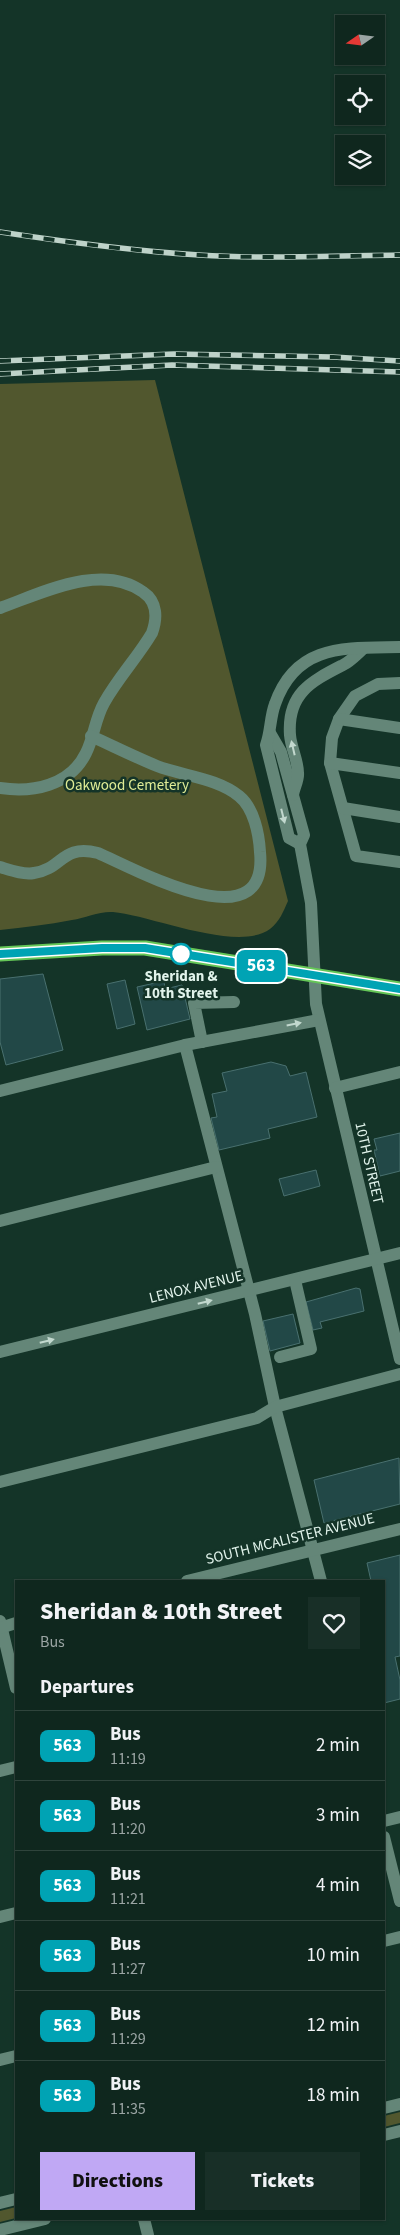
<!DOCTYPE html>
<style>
:root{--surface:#0f271e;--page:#182f27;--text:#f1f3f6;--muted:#9ba5a4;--line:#2f443c;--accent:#c0a8f4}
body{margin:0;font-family:"Source Sans 3",sans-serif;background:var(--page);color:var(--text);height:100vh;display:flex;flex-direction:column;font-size:19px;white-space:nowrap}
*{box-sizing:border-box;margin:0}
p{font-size:16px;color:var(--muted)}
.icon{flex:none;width:28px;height:28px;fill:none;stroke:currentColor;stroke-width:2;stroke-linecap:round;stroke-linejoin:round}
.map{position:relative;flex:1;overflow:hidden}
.panel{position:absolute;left:15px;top:1580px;width:370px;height:640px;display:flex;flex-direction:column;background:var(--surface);border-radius:0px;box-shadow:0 1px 4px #0004,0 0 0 1px var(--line)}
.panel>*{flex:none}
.badge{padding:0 10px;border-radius:8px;font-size:18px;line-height:32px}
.needle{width:32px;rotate:256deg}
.buttons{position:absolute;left:335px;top:15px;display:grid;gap:10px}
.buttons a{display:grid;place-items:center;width:50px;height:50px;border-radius:0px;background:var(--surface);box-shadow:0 1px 4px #0004,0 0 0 1px var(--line);font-size:25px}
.map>.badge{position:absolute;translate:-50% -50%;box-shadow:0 0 0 2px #fff}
h2{padding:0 25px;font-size:19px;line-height:45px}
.round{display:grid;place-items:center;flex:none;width:52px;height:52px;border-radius:0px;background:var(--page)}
.head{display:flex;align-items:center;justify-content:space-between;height:85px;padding:0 25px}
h1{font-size:24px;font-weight:800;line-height:38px}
.primary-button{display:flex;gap:10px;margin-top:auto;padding:10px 25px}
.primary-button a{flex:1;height:58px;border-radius:0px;background:var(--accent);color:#111;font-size:20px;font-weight:800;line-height:58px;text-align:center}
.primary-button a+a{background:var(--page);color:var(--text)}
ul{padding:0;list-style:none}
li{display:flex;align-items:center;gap:15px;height:70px;padding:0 25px;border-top:1px solid var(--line)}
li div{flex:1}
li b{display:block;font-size:19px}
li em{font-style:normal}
li .badge{min-width:55px;font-weight:700;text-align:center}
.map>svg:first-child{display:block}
.green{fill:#51572e}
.building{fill:#224847;stroke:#49706f}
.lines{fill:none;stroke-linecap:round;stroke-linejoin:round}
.minor{stroke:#648678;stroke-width:12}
.highway{stroke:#64c657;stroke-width:15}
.rail-casing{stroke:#bed2c9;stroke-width:5.5}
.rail{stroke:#143428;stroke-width:4;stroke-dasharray:11;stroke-linecap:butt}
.oneway{fill:#c2d8ce}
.line-casing{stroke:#fff;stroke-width:11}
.line{stroke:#00a3b4;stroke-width:8}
.stop-dot{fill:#fff;stroke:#00a3b4;stroke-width:2.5}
.labels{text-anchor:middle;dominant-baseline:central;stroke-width:5;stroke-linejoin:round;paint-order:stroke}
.park-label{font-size:15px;fill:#e0ec96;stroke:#143428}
.stop-label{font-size:15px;font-weight:bold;fill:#e1f3eb;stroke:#143428}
.street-label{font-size:15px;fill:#e1f3eb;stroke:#143428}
</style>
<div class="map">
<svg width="400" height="2235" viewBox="0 0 400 2235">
<rect width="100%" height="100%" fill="#143428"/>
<g class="green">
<path d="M155 380 288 901C283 912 280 921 270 929 238 953 150 915 113 912 100 911 85 918 72 920 48 925 24 927 0 930V384Z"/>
<path d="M400 2112V2123L384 2127V2116Z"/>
<path d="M16 2207V2218L0 2222V2211Z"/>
</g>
<g class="building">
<path d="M43 974 63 1050 6 1065 0 1042V979Z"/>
<path d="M125 980 135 1024 117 1029 107 984Z"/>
<path d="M164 981 165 989 182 985 190 1019 147 1030 137 987Z"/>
<path d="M271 1062 286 1066 290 1076 306 1072 317 1117 268 1129 270 1138 219 1150 211 1118 217 1117 212 1094 227 1091 222 1073Z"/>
<path d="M400 1133V1171L380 1176 374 1150H377L374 1139Z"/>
<path d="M316 1170 320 1186 284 1196 279 1179Z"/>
<path d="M356 1288 360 1289 364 1311 320 1322 322 1328 313 1330 306 1302Z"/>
<path d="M293 1314 300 1343 270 1351 263 1321Z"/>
<path d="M399 1458 400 1504 324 1523 314 1480Z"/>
<path d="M400 1555V1656L395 1657 400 1680V1699L384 1703V1581H371L367 1563Z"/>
</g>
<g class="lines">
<g class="minor">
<path d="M0 608C42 593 102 562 143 592 158 602 157 619 152 633 137 658 118 678 104 703 95 719 94 737 86 753 70 786 32 793 0 788"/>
<path d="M400 683 378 684 355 696 339 719 332 738 330 763 356 856 400 862"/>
<path d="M339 719 400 728"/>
<path d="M270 733 281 752 304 835 300 844 311 903 316 1004 400 1359"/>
<path d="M330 763 400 773"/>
<path d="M293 795C294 788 299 779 298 773 298 760 291 748 290 735 287 693 312 681 343 665 351 661 358 653 364 648"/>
<path d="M343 808 400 817"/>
<path d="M300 844 289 838 266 745C271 731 270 717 275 704 296 643 346 648 400 647"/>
<path d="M0 867C10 870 23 875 34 873 63 869 61 844 98 853 135 869 269 944 260 852 259 834 254 808 239 796 217 778 183 776 157 766 135 757 113 746 91 736"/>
<path d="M202 1042 194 1003 234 1002"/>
<path d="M185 1045 255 1314 275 1407 321 1581"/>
<path d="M335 1088 400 1072"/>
<path d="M0 1091 185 1045 319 1020"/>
<path d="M0 1221 216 1167"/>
<path d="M0 1352 400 1253"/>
<path d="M280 1357 311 1349 295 1280"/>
<path d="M0 1482 257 1418 275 1407 400 1374"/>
<path d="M187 1581 400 1529"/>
<path d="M0 1621 16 1688"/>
<path d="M0 1628 16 1623"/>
<path d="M0 1771 16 1767"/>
<path d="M384 1821 400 1817"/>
<path d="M384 1837 400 1901"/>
<path d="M0 1917 16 1913"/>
<path d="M384 1941 400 1937"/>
<path d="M0 2060 16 2056"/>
<path d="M384 2108 400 2104"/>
<path d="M384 2135 400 2131"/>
<path d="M0 2203 16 2199"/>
<path d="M144 2219 148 2235"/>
<path d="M0 2230 45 2219"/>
</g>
<path class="highway" d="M0 954 102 948H145L400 989"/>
<defs>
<g id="rail">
<path d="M0 232C66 242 132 251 199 255 266 259 333 256 400 255"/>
<path d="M0 361 174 354 333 357 400 361"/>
<path d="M0 374 172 365 400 372"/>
</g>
</defs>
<use href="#rail" class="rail-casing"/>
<use href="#rail" class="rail"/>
</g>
<defs><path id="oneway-solid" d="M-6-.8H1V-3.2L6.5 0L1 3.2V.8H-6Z" transform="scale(1.25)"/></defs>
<g class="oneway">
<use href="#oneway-solid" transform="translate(293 748) rotate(-103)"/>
<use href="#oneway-solid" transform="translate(283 816) rotate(76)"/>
<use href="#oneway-solid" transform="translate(294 1024) rotate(-11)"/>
<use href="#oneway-solid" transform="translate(205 1302) rotate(-14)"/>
<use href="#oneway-solid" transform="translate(47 1341) rotate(-14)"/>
</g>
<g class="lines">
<defs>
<path id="line" d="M0 954 102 948H145L400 989"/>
</defs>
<use href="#line" class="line-casing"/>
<use href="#line" class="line"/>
</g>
<circle class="stop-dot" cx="181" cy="954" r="10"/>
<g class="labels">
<g class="park-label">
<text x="127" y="785">Oakwood Cemetery</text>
</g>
<g class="stop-label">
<text x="181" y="976">Sheridan &amp;<tspan x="181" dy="17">10th Street</tspan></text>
</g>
<g class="street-label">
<text transform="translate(369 1163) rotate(77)">10TH STREET</text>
<text transform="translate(196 1287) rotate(-14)">LENOX AVENUE</text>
<text transform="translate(290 1539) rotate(-14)">SOUTH MCALISTER AVENUE</text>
</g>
</g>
</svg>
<div class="buttons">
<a><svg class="needle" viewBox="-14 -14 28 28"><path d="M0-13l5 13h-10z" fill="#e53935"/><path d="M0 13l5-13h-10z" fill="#9ba5a4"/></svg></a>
<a><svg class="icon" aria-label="locate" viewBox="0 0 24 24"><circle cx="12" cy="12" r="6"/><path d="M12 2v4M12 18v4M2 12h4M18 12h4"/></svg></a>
<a><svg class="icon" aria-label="layers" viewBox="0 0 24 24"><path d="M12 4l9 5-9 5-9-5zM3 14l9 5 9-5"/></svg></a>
</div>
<b class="badge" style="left:261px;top:966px;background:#00a3b4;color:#fff">563</b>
<section class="panel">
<div class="head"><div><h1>Sheridan &amp; 10th Street</h1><p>Bus</p></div><a class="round"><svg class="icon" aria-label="heart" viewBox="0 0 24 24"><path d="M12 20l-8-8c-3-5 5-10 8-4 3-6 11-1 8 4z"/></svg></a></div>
<h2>Departures</h2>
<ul>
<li><span class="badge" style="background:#00a3b4;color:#fff">563</span><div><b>Bus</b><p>11:19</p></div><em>2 min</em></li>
<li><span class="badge" style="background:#00a3b4;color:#fff">563</span><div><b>Bus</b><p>11:20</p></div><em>3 min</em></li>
<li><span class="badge" style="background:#00a3b4;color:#fff">563</span><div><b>Bus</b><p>11:21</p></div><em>4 min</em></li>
<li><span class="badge" style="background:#00a3b4;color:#fff">563</span><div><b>Bus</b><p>11:27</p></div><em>10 min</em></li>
<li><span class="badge" style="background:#00a3b4;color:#fff">563</span><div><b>Bus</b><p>11:29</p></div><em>12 min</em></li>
<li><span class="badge" style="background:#00a3b4;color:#fff">563</span><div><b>Bus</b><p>11:35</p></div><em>18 min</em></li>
</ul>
<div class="primary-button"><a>Directions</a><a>Tickets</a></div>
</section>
</div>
